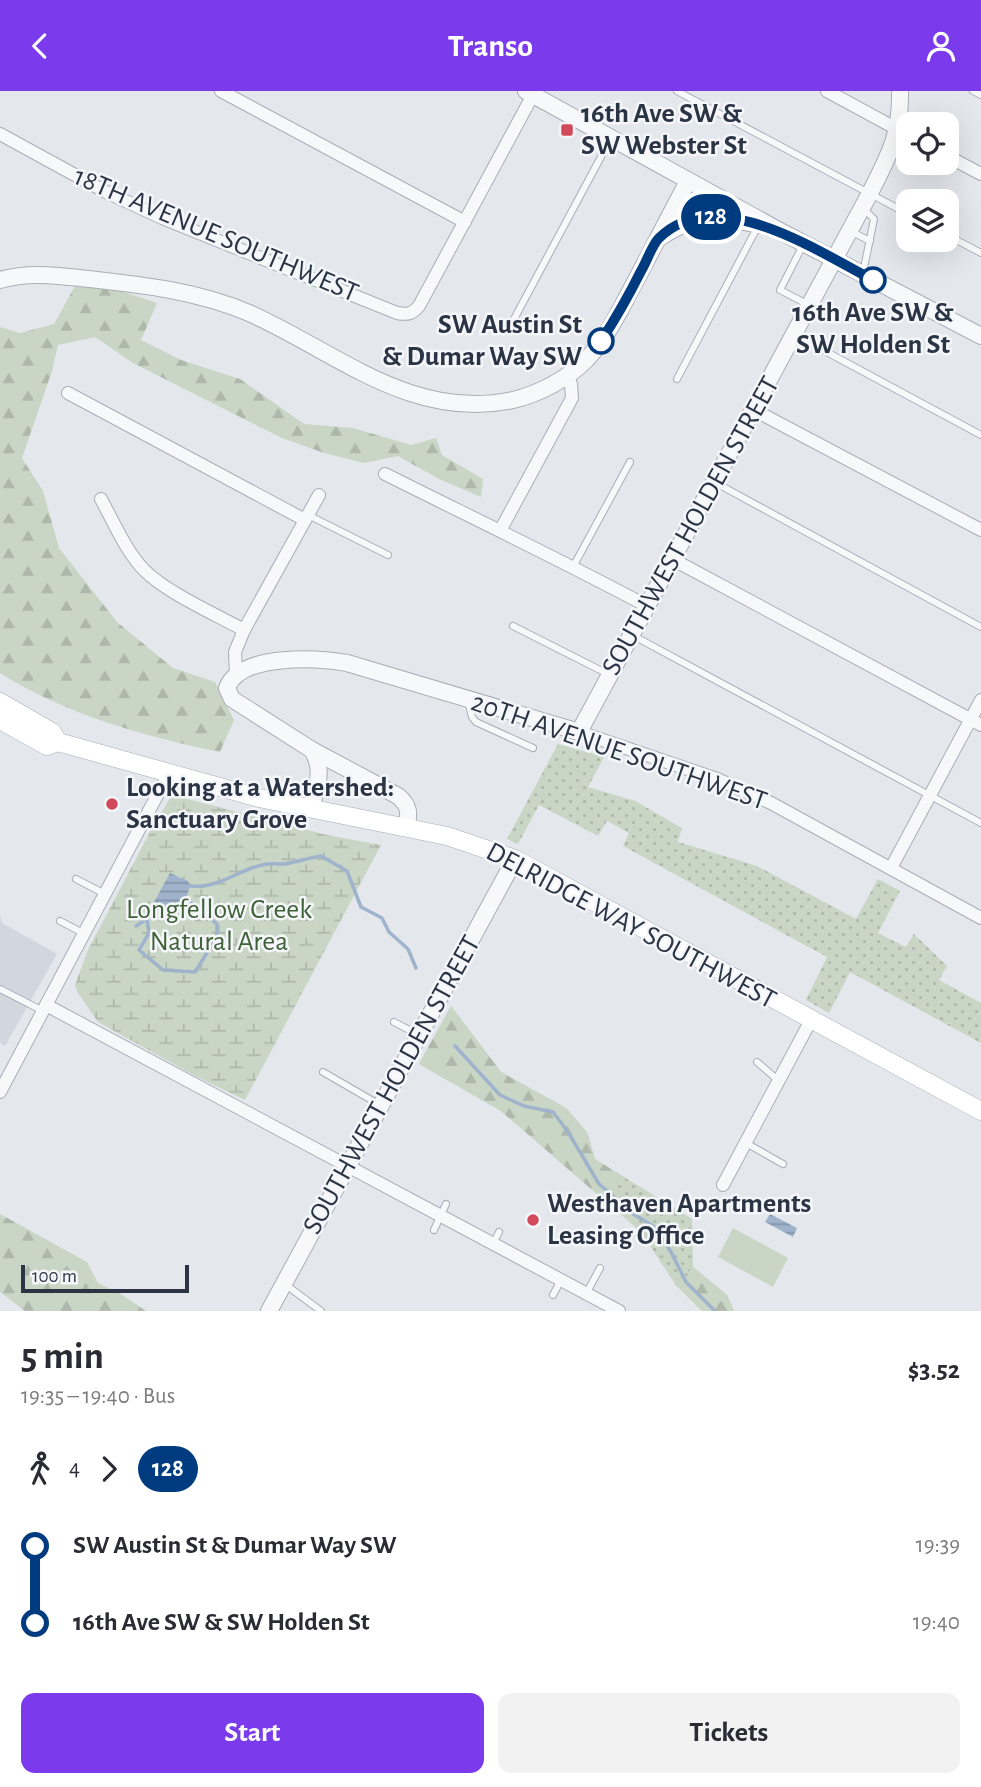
<!DOCTYPE html>
<meta charset="utf-8">
<style>
:root{--surface:#fff;--page:#f2f2f3;--text:#2b2b33;--muted:#7c7c81;--accent:#7c3aed}
body{margin:0;font-family:"Alegreya Sans",sans-serif;background:var(--page);color:var(--text);height:100vh;display:flex;flex-direction:column;font-size:26px;white-space:nowrap}
*{box-sizing:border-box;margin:0}
p{font-size:23px;color:var(--muted)}
.icon{flex:none;width:38px;height:38px;fill:none;stroke:currentColor;stroke-width:2;stroke-linecap:round;stroke-linejoin:round}
.map{position:relative;height:1220px;overflow:hidden}
.drawer{display:flex;flex-direction:column;background:var(--surface);flex:1}
.drawer>*{flex:none}
.badge{padding:0 14px;border-radius:23px;font-size:24px;line-height:46px}
.buttons{position:absolute;left:896px;top:21px;display:grid;gap:14px}
.buttons a{display:grid;place-items:center;width:63px;height:63px;border-radius:14px;background:var(--surface);box-shadow:0 7px 28px #0002;font-size:35px}
.scale{position:absolute;left:21px;bottom:18px;width:168px;box-sizing:border-box;padding-left:7px;border:4px solid #2b3445;border-top:0;font-size:19px;line-height:24px;white-space:nowrap;color:#2b3445;-webkit-text-stroke:5px #f4f6f9;paint-order:stroke}
.map>.badge{position:absolute;translate:-50% -50%;box-shadow:0 0 0 4px #fff}
.legs{display:flex;align-items:center;gap:10px;height:77px;padding:0 21px;font-size:23px}
.legs p{margin-inline-start:auto}
.headline{display:flex;align-items:center;justify-content:space-between;height:119px;padding:0 21px}
h1{font-size:38px;font-weight:600;line-height:52px}
.button{display:flex;gap:14px;margin-top:auto;padding:14px 21px}
.button a{flex:1;height:80px;border-radius:14px;background:var(--accent);color:#fff;font-size:28px;font-weight:600;line-height:80px;text-align:center}
.button a+a{background:var(--page);color:var(--text)}
ul{padding:0 21px;list-style:none}
li{display:flex;align-items:center;gap:24px;height:77px;font-size:26px}
li i{display:grid;place-items:center;width:10px;height:100%;margin:0 9px;background:currentColor}
li i::after{content:'';width:18px;height:18px;margin:-9px;border:5px solid;border-radius:50%;background:var(--surface)}
li p{margin-inline-start:auto}
li:first-child i{background:linear-gradient(#0000 50%,currentColor 0)}
li:last-child i{background:linear-gradient(currentColor 50%,#0000 0)}
header{display:flex;justify-content:space-between;align-items:center;height:91px;padding:0 21px;background:var(--accent);color:#fff;font-size:32px;font-weight:600}
.map>svg:first-child{display:block}
.built{fill:#d2d6de}
.grass{fill:url(#grass-dots)}
.forest{fill:url(#forest-firs)}
.wetland{fill:url(#wetland-marsh)}
.pitch{fill:#c9d6c5}
.water{fill:url(#water-rules)}
.lines{fill:none;stroke-linecap:round;stroke-linejoin:round}
.stream{stroke:#9fb4cc;stroke-width:3.5}
.service-casing{stroke:#a9aeb7;stroke-width:8}
.minor-casing{stroke:#a9aeb7;stroke-width:14}
.tertiary-casing{stroke:#a9aeb7;stroke-width:18}
.secondary-casing{stroke:#a9aeb7;stroke-width:19}
.service{stroke:#f7f8fa;stroke-width:6}
.minor{stroke:#f7f8fa;stroke-width:12}
.tertiary{stroke:#f7f8fa;stroke-width:16}
.secondary{stroke:#fff;stroke-width:18}
.line-1-casing{stroke:#fff;stroke-width:16}
.line-1{stroke:#003b80;stroke-width:10}
.poi-dot{fill:#d1495b;stroke:#f4f6f9;stroke-width:2.5}
.stop-1-dot{fill:#fff;stroke:#003b80;stroke-width:3.5}
.labels{text-anchor:middle;dominant-baseline:central;stroke-width:5;stroke-linejoin:round;paint-order:stroke}
.poi-label{font-size:28px;font-weight:bold;fill:#2b3445;stroke:#f4f6f9;text-anchor:start}
.street-label{font-size:28px;fill:#2b3445;stroke:#f4f6f9}
.stop-label{font-size:28px;font-weight:bold;fill:#2b3445;stroke:#f4f6f9}
.park-label{font-size:28px;fill:#3f6138;stroke:#f4f6f9}
</style>
<header><svg class="icon" aria-label="back" viewBox="0 0 24 24"><path d="M15 5l-7 7 7 7"/></svg>Transo<svg class="icon" aria-label="person" viewBox="0 0 24 24"><circle cx="12" cy="8" r="4"/><path d="M4 21q1-7 8-7t8 7"/></svg></header>
<div class="map">
<svg width="981" height="1220" viewBox="0 0 981 1220">
<defs>
<pattern id="grass-dots" width="8" height="8" patternUnits="userSpaceOnUse" patternTransform="scale(1.75)"><rect width="8" height="8" fill="#c9d6c5"/><path d="M2 2h.1M6 6h.1" fill="none" stroke="#adb8ab" stroke-width="1.8" stroke-linecap="round"/></pattern>
<pattern id="forest-firs" width="22" height="20" patternUnits="userSpaceOnUse" patternTransform="scale(1.75)"><rect width="22" height="20" fill="#c9d6c5"/><path d="M5 1l3.5 6h-7zM16 11l3.5 6h-7z" fill="#adb8ab"/></pattern>
<pattern id="wetland-marsh" width="20" height="14" patternUnits="userSpaceOnUse" patternTransform="scale(1.75)"><rect width="20" height="14" fill="#c9d6c5"/><path d="M1 5h8M5 5V1M11 12h8M15 12V8" fill="none" stroke="#adb8ab"/></pattern>
<pattern id="water-rules" width="6" height="5" patternUnits="userSpaceOnUse" patternTransform="scale(1.75)"><rect width="6" height="5" fill="#9fb4cc"/><path d="M0 2.5h6" fill="none" stroke="#8293a7"/></pattern>
</defs>
<rect width="100%" height="100%" fill="#e4e7ec"/>
<path class="built" d="M0 824 2 832 57 863 5 955 0 952Z"/>
<g class="grass">
<path d="M558 653 604 666 588 696 635 710 682 737 678 751 757 775 856 828 878 788 900 800 878 842 906 856 914 843 947 875 939 889 981 912V952L850 881 829 922 806 909 827 866 623 755 629 742 607 730 598 745 539 714 518 753 507 748Z"/>
<path d="M451 915 501 981 566 1017 587 1041 595 1068 692 1128 693 1176 727 1204 734 1220H702L675 1193 641 1141 501 1020 419 973Z"/>
</g>
<g class="forest">
<path d="M75 195 115 198 157 212 141 249 181 269 240 288 304 333 353 337 411 354 436 347 442 364 483 388 481 406 439 388 398 365 364 372 324 362 282 347 133 272 95 246 58 254 52 280 22 367 43 400 59 457 117 531 173 577 215 591 234 629 220 661C143 645 67 624 0 582V236L20 242 54 233Z"/>
<path d="M451 915 501 981 566 1017 587 1041 595 1068 625 1087 598 1104 501 1020 419 973Z"/>
<path d="M0 1123 87 1171 98 1192 121 1203 146 1220H25L0 1201Z"/>
<path d="M693 1176 727 1204 734 1220H702L675 1193Z"/>
</g>
<path class="wetland" d="M172 704 327 744 381 754 245 1009 195 985 98 931 78 902 75 894 88 859 152 737Z"/>
<path class="pitch" d="M733 1137 788 1167 773 1196 718 1166Z"/>
<g class="water">
<path d="M170 782 188 790 190 795 186 808 162 819H154V811Z"/>
<path d="M770 1123 797 1137 793 1146 765 1131Z"/>
</g>
<g class="lines">
<g class="stream">
<path d="M190 795C218 798 236 780 262 774 269 772 277 773 284 773 296 771 309 767 321 765L347 780 361 816 382 827 389 841 408 858 416 877"/>
<path d="M136 835 147 828 149 842 139 859 163 879 195 881 217 846V833L186 808"/>
<path d="M455 955 500 1004 524 1015 553 1021 568 1041 599 1093 635 1124 653 1135 670 1159 686 1191 715 1220"/>
</g>
<defs>
<g id="service">
<path d="M677 0 908 123"/>
<path d="M973 0 981 4"/>
<path d="M850 140 870 150"/>
<path d="M947 144 981 162"/>
<path d="M803 154 780 199 809 214"/>
<path d="M863 182 874 128 864 118"/>
<path d="M513 230 610 49"/>
<path d="M795 244 981 344"/>
<path d="M677 288 758 135"/>
<path d="M716 392 981 536"/>
<path d="M308 424 388 464"/>
<path d="M573 476 630 371"/>
<path d="M513 535 608 583"/>
<path d="M632 544 981 732"/>
<path d="M468 610 472 626 476 631 533 657"/>
<path d="M76 788 105 803"/>
<path d="M60 830 83 842"/>
<path d="M0 898 43 920"/>
<path d="M394 931 417 943"/>
<path d="M757 971 779 990"/>
<path d="M323 981 380 1014"/>
<path d="M746 1052 783 1073"/>
<path d="M434 1139 446 1113"/>
<path d="M493 1153 499 1141"/>
<path d="M286 1194 321 1220"/>
<path d="M586 1203 600 1177"/>
<path d="M553 1204 561 1189"/>
</g>
<g id="minor">
<path d="M221 0 465 131"/>
<path d="M827 0 908 44"/>
<path d="M0 43 106 101 162 127 397 222C408 224 412 223 419 215L535 0"/>
<path d="M947 65 981 83"/>
<path d="M68 302 305 429"/>
<path d="M754 319 981 439"/>
<path d="M385 383C473 427 561 469 647 515"/>
<path d="M101 408C114 432 126 460 144 479 167 502 215 523 244 539"/>
<path d="M501 438 572 307 571 293 566 284"/>
<path d="M672 468 981 634"/>
<path d="M236 584 235 561 244 539 319 404"/>
<path d="M579 641 717 688 771 712 981 827"/>
<path d="M891 777 981 609"/>
<path d="M46 914 619 1220"/>
<path d="M0 1001 169 682"/>
<path d="M723 1094 811 929"/>
</g>
<g id="tertiary">
<path d="M526 0 780 140 981 245"/>
<path d="M661 146C698 122 717 125 759 134"/>
<path d="M0 189C29 180 60 185 89 188 143 194 198 200 249 222 335 260 412 331 513 309 539 303 567 288 586 269 607 247 620 219 634 193 652 159 670 125 688 90"/>
<path d="M312 659 398 705C410 715 409 722 407 736"/>
<path d="M311 718C316 696 325 680 312 659L232 608 227 597C240 562 318 567 347 572L579 641 870 102C889 64 901 44 900 0"/>
<path d="M269 1220 515 768"/>
</g>
<g id="secondary">
<path d="M0 611 52 641 58 651"/>
<path d="M0 629 47 655 58 651 259 707 447 745 515 768 981 1020"/>
</g>
</defs>
<use href="#service" class="service-casing"/>
<use href="#minor" class="minor-casing"/>
<use href="#tertiary" class="tertiary-casing"/>
<use href="#secondary" class="secondary-casing"/>
<use href="#service" class="service"/>
<use href="#minor" class="minor"/>
<use href="#tertiary" class="tertiary"/>
<use href="#secondary" class="secondary"/>
</g>
<g class="lines">
<defs>
<path id="line-1" d="M601 250C616 227 629 204 641 180 647 170 652 154 659 147 716 91 819 161 873 189"/>
</defs>
<use href="#line-1" class="line-1-casing"/>
<use href="#line-1" class="line-1"/>
</g>
<g class="poi-dot">
<rect x="560" y="32" width="14" height="14" rx="3.5"/>
<circle cx="112" cy="713" r="7"/>
<circle cx="533" cy="1129" r="7"/>
</g>
<g class="stop-1-dot">
<circle cx="873" cy="189" r="12"/>
<circle cx="601" cy="250" r="12"/>
</g>
<g class="labels">
<g class="poi-label">
<text x="581" y="23">16th Ave SW &amp;<tspan x="581" dy="32">SW Webster St</tspan></text>
<text x="126" y="697">Looking at a Watershed:<tspan x="126" dy="32">Sanctuary Grove</tspan></text>
<text x="547" y="1113">Westhaven Apartments<tspan x="547" dy="32">Leasing Office</tspan></text>
</g>
<g class="street-label">
<text transform="translate(216 144) rotate(23)">18TH AVENUE SOUTHWEST</text>
<text transform="translate(691 435) rotate(-61)">SOUTHWEST HOLDEN STREET</text>
<text transform="translate(619 661) rotate(19)">20TH AVENUE SOUTHWEST</text>
<text transform="translate(631 835) rotate(28)">DELRIDGE WAY SOUTHWEST</text>
<text transform="translate(392 994) rotate(-61)">SOUTHWEST HOLDEN STREET</text>
</g>
<g class="stop-label">
<text x="873" y="222">16th Ave SW &amp;<tspan x="873" dy="32">SW Holden St</tspan></text>
<text x="582" y="234" text-anchor="end">SW Austin St<tspan x="582" dy="32">&amp; Dumar Way SW</tspan></text>
</g>
<g class="park-label">
<text x="219" y="819">Longfellow Creek<tspan x="219" dy="32">Natural Area</tspan></text>
</g>
</g>
</svg>
<div class="buttons">
<a><svg class="icon" aria-label="locate" viewBox="0 0 24 24"><circle cx="12" cy="12" r="6"/><path d="M12 2v4M12 18v4M2 12h4M18 12h4"/></svg></a>
<a><svg class="icon" aria-label="layers" viewBox="0 0 24 24"><path d="M12 4l9 5-9 5-9-5zM3 14l9 5 9-5"/></svg></a>
</div>
<div class="scale">100 m</div>
<b class="badge" style="left:711px;top:126px;background:#003b80;color:#fff">128</b>
</div>
<section class="drawer">
<div class="headline"><div><h1>5 min</h1><p>19:35 – 19:40 · Bus</p></div><b>$3.52</b></div>
<div class="legs"><svg class="icon" aria-label="walk" viewBox="0 0 24 24"><circle cx="13" cy="4" r="2"/><path d="M13 8l-2 6 4 7M11 14l-3 7M7 12l3-4h3l4 4"/></svg>4<svg class="icon" aria-label="forward" viewBox="0 0 24 24"><path d="M9 5l7 7-7 7"/></svg><b class="badge" style="background:#003b80;color:#fff">128</b></div>
<ul>
<li><i style="color:#003b80"></i><b>SW Austin St &amp; Dumar Way SW</b><p>19:39</p></li>
<li><i style="color:#003b80"></i><b>16th Ave SW &amp; SW Holden St</b><p>19:40</p></li>
</ul>
<div class="button"><a>Start</a><a>Tickets</a></div>
</section>
